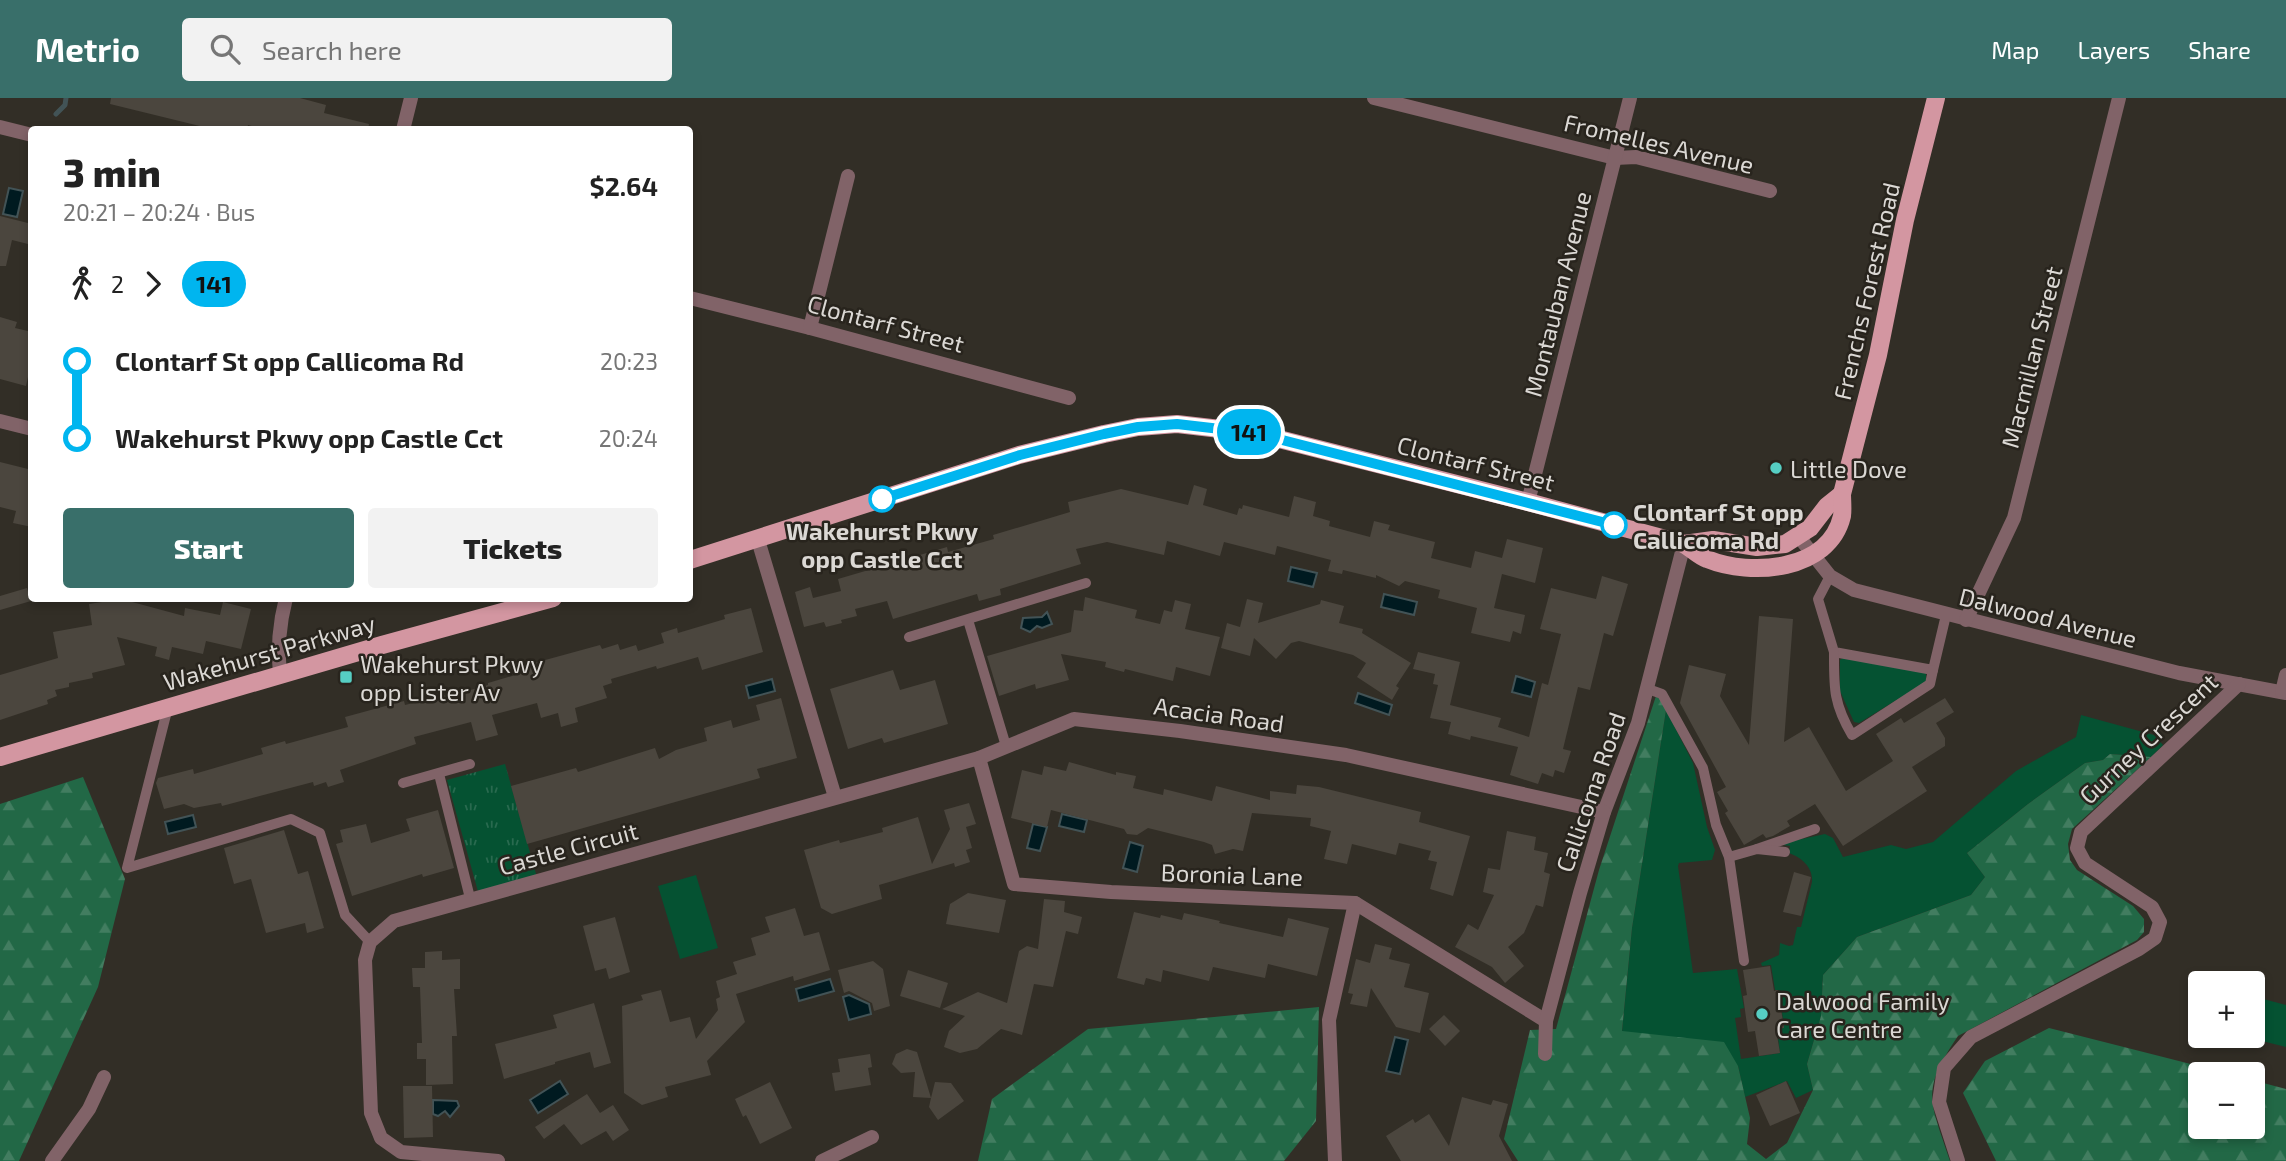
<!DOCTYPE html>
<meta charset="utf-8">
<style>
:root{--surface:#fff;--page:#f2f2f2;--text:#222;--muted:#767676;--accent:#396f6a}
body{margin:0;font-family:"Exo 2",sans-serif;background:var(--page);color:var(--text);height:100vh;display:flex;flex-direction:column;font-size:26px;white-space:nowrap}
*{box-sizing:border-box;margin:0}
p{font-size:23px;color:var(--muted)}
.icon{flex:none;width:38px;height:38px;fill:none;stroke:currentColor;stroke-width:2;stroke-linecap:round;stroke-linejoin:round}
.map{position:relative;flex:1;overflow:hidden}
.details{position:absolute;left:28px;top:28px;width:665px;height:476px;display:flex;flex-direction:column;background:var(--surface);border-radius:7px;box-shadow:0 4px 10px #0003}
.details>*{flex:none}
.badge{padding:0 14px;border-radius:23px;font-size:24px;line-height:46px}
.buttons{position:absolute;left:2188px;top:873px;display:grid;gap:14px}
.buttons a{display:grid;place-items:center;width:77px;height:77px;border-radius:7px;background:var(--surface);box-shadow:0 4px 10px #0003;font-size:35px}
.map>.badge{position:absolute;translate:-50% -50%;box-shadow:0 0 0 4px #fff}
.legs{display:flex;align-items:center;gap:10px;height:77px;padding:0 35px;font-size:23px}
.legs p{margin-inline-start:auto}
.overview{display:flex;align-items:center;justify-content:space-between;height:119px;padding:0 35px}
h1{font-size:38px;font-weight:800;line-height:52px}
.button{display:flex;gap:14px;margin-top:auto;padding:14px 35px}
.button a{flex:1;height:80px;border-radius:7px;background:var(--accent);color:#fff;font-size:28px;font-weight:800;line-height:80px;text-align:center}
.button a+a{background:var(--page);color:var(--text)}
ul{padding:0 35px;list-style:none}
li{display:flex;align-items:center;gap:24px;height:77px;font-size:26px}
li i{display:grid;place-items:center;width:10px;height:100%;margin:0 9px;background:currentColor}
li i::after{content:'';width:18px;height:18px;margin:-9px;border:5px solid;border-radius:50%;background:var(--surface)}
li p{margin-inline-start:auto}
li:first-child i{background:linear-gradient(#0000 50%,currentColor 0)}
li:last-child i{background:linear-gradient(currentColor 50%,#0000 0)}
header{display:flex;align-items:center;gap:42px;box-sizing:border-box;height:98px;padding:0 35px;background:var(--accent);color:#fff}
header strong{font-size:33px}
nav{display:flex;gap:38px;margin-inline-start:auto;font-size:24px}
.search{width:490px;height:63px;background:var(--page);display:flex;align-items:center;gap:18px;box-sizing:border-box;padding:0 24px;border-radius:7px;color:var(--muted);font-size:26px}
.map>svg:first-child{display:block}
.grass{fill:#055232}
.forest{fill:url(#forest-firs)}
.park{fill:url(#park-tufts)}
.water{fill:#001a20;stroke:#425356;stroke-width:2}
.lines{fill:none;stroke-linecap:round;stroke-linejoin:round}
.stream{stroke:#425356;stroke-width:5}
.building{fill:#4b463e}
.lane{stroke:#816368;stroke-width:10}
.street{stroke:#816368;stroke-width:14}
.primary{stroke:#d396a1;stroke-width:18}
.line-1-casing{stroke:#fff;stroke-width:16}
.line-1{stroke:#00b5ef;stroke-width:10}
.poi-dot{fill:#56cec3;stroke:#28241d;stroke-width:2.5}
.stop-1-dot{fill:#fff;stroke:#00b5ef;stroke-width:3.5}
.labels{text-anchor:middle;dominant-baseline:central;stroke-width:5;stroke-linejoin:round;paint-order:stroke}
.street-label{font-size:24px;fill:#dbd8d4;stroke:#28241d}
.poi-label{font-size:24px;fill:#dbd8d4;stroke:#28241d;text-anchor:start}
.stop-label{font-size:24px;font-weight:bold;fill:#dbd8d4;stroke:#28241d;text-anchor:start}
</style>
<header>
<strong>Metrio</strong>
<div class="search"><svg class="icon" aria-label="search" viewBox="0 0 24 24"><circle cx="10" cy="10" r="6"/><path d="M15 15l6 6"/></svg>Search here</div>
<nav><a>Map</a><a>Layers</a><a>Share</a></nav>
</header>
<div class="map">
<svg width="2286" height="1063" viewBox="0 0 2286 1063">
<defs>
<pattern id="forest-firs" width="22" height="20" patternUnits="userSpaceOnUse" patternTransform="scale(1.75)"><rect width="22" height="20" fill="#226846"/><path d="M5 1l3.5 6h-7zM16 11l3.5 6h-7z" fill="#427d60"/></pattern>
<pattern id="park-tufts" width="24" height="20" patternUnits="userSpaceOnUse" patternTransform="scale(1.75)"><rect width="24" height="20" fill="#055232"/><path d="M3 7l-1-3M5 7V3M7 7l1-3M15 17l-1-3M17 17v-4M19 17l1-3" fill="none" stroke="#296a4f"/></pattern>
</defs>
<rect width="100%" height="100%" fill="#322e26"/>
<g class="grass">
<path d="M1844 559 1926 574V584L1859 625 1854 624 1840 593V562Z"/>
<path d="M1666 612 1693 665 1707 729 1715 752 1712 762 1679 765 1678 768 1693 875 1737 871 1744 910 1740 911 1741 919 1735 920 1741 961 1780 955 1777 931 1784 929 1779 892H1775L1771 867 1762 868 1761 865 1779 857 1780 845 1789 848 1793 847 1797 829H1801L1812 784C1813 769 1802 760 1789 755L1790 748 1778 746 1825 736 1833 740 1843 759 1891 747 1906 751 1933 744 2016 673 2076 639 2081 617 2154 637 2163 647 2151 659 2110 656 2103 662 2085 665 2028 706 1967 755 1985 779 1971 797 1857 839 1823 877 1821 918 1807 966 1813 992 1796 1000 1787 983 1745 999 1738 968 1622 934 1632 830Z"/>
<path d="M696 777 718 850 680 861 658 788Z"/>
<path d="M2252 898 2286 907V949L2242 938H2252Z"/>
</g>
<g class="forest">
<path d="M1656 598 1665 605 1666 612 1632 830 1622 933 1724 944 1738 968 1750 1020 1747 1046 1766 1061 1787 1045 1813 992 1807 966 1821 918 1823 877 1857 839 1971 797 1985 779 1967 755 2028 706 2085 665 2103 662 2110 656 2151 659 2072 731 2068 746 2070 762 2077 772 2133 808 2144 821V834L2137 842 1958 938C1920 994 1930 1002 1950 1063H1518L1504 1041 1530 932 1556 931 1599 772Z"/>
<path d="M83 679 125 781 98 889 19 1063H0V706Z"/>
<path d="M1319 909 1316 1023 1284 1063H978L992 1001 1088 931Z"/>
<path d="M2049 930 2230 976H2200V1029H2252V982L2286 991V1063H1996L1963 995 1985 963Z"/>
</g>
<path class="park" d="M505 666 538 783 479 797 447 682Z"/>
<g class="water">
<path d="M9 90 23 93 17 119 3 116Z"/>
<path d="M1291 469 1317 475 1313 489 1288 483Z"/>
<path d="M1384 496 1417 504 1414 517 1381 509Z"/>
<path d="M1047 514 1052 526 1042 530 1037 528 1030 534 1021 530 1023 520 1042 519Z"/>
<path d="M1516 578 1535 584 1531 599 1512 594Z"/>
<path d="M772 581 775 593 749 600 746 588Z"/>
<path d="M1358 595 1392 607 1389 617 1355 605Z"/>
<path d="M1062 716 1087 722 1084 734 1059 728Z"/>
<path d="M193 717 196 729 168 736 165 724Z"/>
<path d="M1033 726 1047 729 1040 753 1027 750Z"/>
<path d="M1130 744 1143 748 1137 774 1123 770Z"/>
<path d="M830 881 834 893 799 903 796 891Z"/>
<path d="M849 897 869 906 871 916 849 922 843 899Z"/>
<path d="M1395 939 1408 942 1400 976 1386 973Z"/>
<path d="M560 983 568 996 538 1015 530 1002Z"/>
<path d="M433 1002 457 1003 459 1008 450 1019 445 1013 438 1018 433 1016Z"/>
</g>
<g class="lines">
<path class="stream" d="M56 16 65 7 66 0"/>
</g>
<g class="building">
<path d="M111 0H300L326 7 324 15 369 26 368 32H266L248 27 247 32H216L110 6Z"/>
<path d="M0 118 32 126V147L12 142 6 168H0Z"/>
<path d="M0 219 17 224 15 230 32 234V279H28L26 288 0 281Z"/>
<path d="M0 364 32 372V429L13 425 16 413 0 409Z"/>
<path d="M1194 387 1207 391 1203 407 1237 417 1239 410 1242 411 1243 407 1289 419 1294 398 1316 404 1313 418 1330 423 1329 428 1370 439 1374 423 1390 427 1388 432 1435 444 1431 460 1471 470 1475 453 1502 460 1507 441 1543 450 1535 485 1502 476 1494 510 1525 517 1521 536 1513 533 1510 544 1471 535 1477 510 1438 500 1440 492 1405 483 1399 488 1376 477V480L1343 472 1342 476 1328 473 1331 462 1277 448 1275 457 1224 444 1220 458 1167 443 1164 457 1107 444 1076 451 1081 466 1000 491 1001 497 979 503 977 496 893 521 887 503 855 511 857 518 841 522 842 525 826 529 824 524 804 529 795 494 810 489 813 500 841 493 838 481 947 449 948 454 994 441 993 437 1070 414 1068 404 1121 391 1188 407Z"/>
<path d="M1602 478 1628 486 1613 538 1604 535 1590 592 1578 589 1563 651 1571 653 1564 675 1555 672 1553 679 1542 675 1538 686 1510 677 1518 649 1471 638 1470 642 1448 636 1451 624 1430 620 1438 587 1433 586 1435 576 1413 571 1418 554 1460 564 1450 607 1501 620 1498 629 1529 639 1542 585 1548 587 1561 536 1540 531 1551 490 1596 501Z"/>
<path d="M27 490 31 503 0 512V498Z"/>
<path d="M1085 499 1137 512 1135 520 1160 526 1164 512 1172 514 1175 502 1191 506 1185 531 1220 539 1210 578 1176 569 1173 583 1125 571 1124 574 1105 569 1106 564 1061 556 1069 582 1036 591 1035 586 999 598 987 558 1071 534 1074 512 1083 513Z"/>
<path d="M121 501 184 518 185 510 220 517 223 504 251 511 241 551 206 543 203 556 172 549 169 562 155 558 157 549 117 539 125 567 92 575 93 580 69 585V589L55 592 57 598 47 602 48 606 0 622V577L58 560 53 534 92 527 89 506Z"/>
<path d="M1247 501 1263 505 1258 525 1320 506 1321 502 1344 508 1339 525 1363 531 1362 535 1411 565 1396 588 1399 590 1392 602 1357 579 1366 565 1353 557 1299 543 1291 545 1276 561 1254 540 1250 558 1221 550 1227 525 1240 529Z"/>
<path d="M751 510 763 554 702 572 698 559 657 571 656 568 611 581 612 585 603 588 607 600 575 610 578 624 561 629 558 615 541 620 537 605 492 617 498 637 476 643 471 624 414 639 416 646 340 672 344 684 328 689 326 684 314 688 313 684 222 708 221 705 194 710 184 706 164 711 156 685 158 680 193 671 194 676 263 656 261 650 285 643 286 646 348 629 345 619 404 603 405 607 445 597 446 599 488 587V585L529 573 527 567 600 547 602 551 618 546 620 552 636 547 638 553 664 545 661 535 677 530 678 535 725 521 724 517Z"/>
<path d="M1759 518 1793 521 1784 644 1809 629 1846 693 1893 663 1876 636 1901 620 1904 625 1945 600 1954 614 1936 625 1945 640V648L1912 669 1927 693 1843 748 1815 706 1787 723 1790 728 1773 738 1766 740 1763 736 1744 747 1725 715 1728 713 1717 694 1726 689 1680 605 1689 567 1726 576 1720 598 1749 647Z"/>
<path d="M893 572 900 592 935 582 948 626 884 645 882 640 848 651 830 591Z"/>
<path d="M781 600 797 660 757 671 760 680 527 746 511 688 576 670 578 674 655 650 659 661 676 652 707 643 704 630 731 622 733 630 760 622 756 607Z"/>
<path d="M1069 664 1116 677V674L1136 678 1133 690 1163 697 1164 691 1212 703 1216 688 1270 702V693L1296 696 1297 687 1319 689 1421 714 1419 724 1470 738 1453 798 1430 791 1437 764 1428 762 1431 753 1399 745 1396 757 1352 746 1347 766 1324 761 1331 733 1310 728 1311 720 1252 715 1243 753 1233 751 1215 756 1212 747 1204 744 1148 730 1137 737 1127 736 1124 731 1051 712 1047 729 1011 720 1022 672 1042 677 1044 668 1066 673Z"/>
<path d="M969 705 976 726 966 729 972 750 966 752 970 764 955 769 954 765 879 787 882 801 832 816 821 810 804 752 839 742 840 745 883 734 882 730 918 719 932 766 950 731 944 712Z"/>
<path d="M438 712 454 770 423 779 422 776 352 798 336 746 343 744 340 732 366 726 371 745 410 733 406 721Z"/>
<path d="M284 732 298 776 308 773 324 830 307 835 305 825 266 835 251 781 234 786 224 750Z"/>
<path d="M1507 733 1536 739 1534 752 1548 755 1544 774 1550 776 1543 809 1536 807 1524 835 1508 849 1524 868 1505 885 1492 869 1455 849 1468 826 1478 832 1494 797 1483 794 1488 770 1500 772Z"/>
<path d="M1794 774 1811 779 1801 818 1783 814Z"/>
<path d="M968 795 1006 802 999 835 946 826 950 806Z"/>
<path d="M1044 801 1065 803 1064 814 1082 819 1078 836 1066 833 1053 889 1034 886 1022 937 1001 931 977 951 960 955 944 949 949 933 965 918 942 911 978 894 1007 905 1019 853 1027 848 1038 851Z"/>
<path d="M795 810 804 838 819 834 830 872 794 883 793 878 736 896 745 924 707 963 711 977 665 989 668 999 642 1007 624 995 622 908 643 902 641 897 661 892 670 924 690 919 696 941 718 912 716 901 720 899 716 883 737 876 733 864 756 857 751 840 770 834 765 819Z"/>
<path d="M1134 814 1160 820 1161 817 1182 822 1184 815 1220 823 1219 825 1283 839 1288 820 1329 830 1317 878 1268 866 1265 880 1213 869 1209 883 1163 872 1161 884 1146 880 1144 887 1117 880Z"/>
<path d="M615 819 630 874 609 881 606 870 595 873 583 828Z"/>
<path d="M1375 846 1392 850 1389 861 1410 866 1404 889 1429 895 1420 935 1396 929 1371 890 1367 909 1350 906 1353 896 1348 895 1356 861 1370 865Z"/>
<path d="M442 853V862L460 861V891H454L457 938H452L453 986 426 987V961H417V945H422L420 889H413L412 870H425V854Z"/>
<path d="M873 863 883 871 890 908 874 913 872 905 849 893 844 895 838 872Z"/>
<path d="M1770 868 1774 893 1778 892 1784 930 1776 931 1780 955 1759 958 1755 933 1748 934 1743 898 1747 897 1743 872Z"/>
<path d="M908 872 948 885 940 910 900 898Z"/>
<path d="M594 905 611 965 594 970 590 954 555 964V966L504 981 495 946 557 930 553 917Z"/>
<path d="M1444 917 1460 933 1445 948 1429 931Z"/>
<path d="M907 951 917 954 931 1000 935 984 951 985 964 1003 938 1022 929 1009 931 1000 913 999 915 974 901 975 892 966 896 956Z"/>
<path d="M870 956 872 969 868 970 871 987 835 993 832 975 840 974 838 961Z"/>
<path d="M1786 983 1800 1015 1770 1028 1756 997Z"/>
<path d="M770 984 792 1030 760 1046 746 1017 743 1019 735 1001Z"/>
<path d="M403 988H432L433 1039 404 1040Z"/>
<path d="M587 996 600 1015 613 1007 629 1032 613 1043 606 1033 581 1047 564 1026 544 1041 535 1029Z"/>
<path d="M1462 999 1491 1007 1493 1002 1508 1006 1499 1038 1512 1063H1401L1386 1038 1413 1021 1415 1025 1429 1016 1449 1048Z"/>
</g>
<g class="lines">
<g class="lane">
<path d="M1830 478 1818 501 1834 554 1933 572 1946 517"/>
<path d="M968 522 1006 648"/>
<path d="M909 539 1086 485"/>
<path d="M1834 554C1834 589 1833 605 1852 637L1930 586 1933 572"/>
<path d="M1648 591 1662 596 1703 670 1716 727 1729 759 1744 863"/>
<path d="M168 609 127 770 291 721 320 735 345 817 370 844"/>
<path d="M439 676 470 800"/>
<path d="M403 685 470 666"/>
<path d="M1757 751 1815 731"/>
<path d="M1729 759 1757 751 1785 754"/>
</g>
<g class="street">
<path d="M1374 0 1615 60 1636 59 1770 93"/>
<path d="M0 29 32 37"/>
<path d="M403 32 411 0"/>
<path d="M690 200 810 230 1069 300"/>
<path d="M810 230 848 78"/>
<path d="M0 323 32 331"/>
<path d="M1528 404 1630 0"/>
<path d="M1799 439 1830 478 1854 492 2179 575 2286 595"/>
<path d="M758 442 835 699"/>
<path d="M1966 522 2014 420 2119 0"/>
<path d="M280 577C277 550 279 527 286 500"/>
<path d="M2282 594 2286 577"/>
<path d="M979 660 1014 786 1111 794 1355 805 1546 923"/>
<path d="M1545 956 1546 923 1580 795 1604 714 1638 625 1684 446"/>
<path d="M52 1063 89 1011 104 979"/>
<path d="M498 1063 401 1054 381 1040 371 1015 365 862 370 844 394 823 979 660 1074 621 1180 633 1346 657 1604 714"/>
<path d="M822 1063 872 1039"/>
<path d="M1335 1063 1329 922 1355 805"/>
<path d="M1958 1063 1939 1004 1944 970 1971 939 2139 851 2155 840 2160 824 2152 809 2085 765 2077 750 2081 734 2239 586"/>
</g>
<g class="primary">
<path d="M1684 446 1713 442 1757 449 1785 446 1810 430 1827 408 1842 396"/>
<path d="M690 462 1019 357 1104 336 1138 329 1177 326 1255 335 1528 404 1684 446C1692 451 1699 458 1707 461 1751 479 1829 473 1842 418 1843 411 1842 402 1842 396L1878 257 1905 122 1936 0"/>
<path d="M0 659 382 547 553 500"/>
</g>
</g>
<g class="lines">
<defs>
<path id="line-1" d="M882 401 1020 357 1104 336 1138 329 1177 326 1255 335 1614 427"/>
</defs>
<use href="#line-1" class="line-1-casing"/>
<use href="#line-1" class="line-1"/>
</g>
<g class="poi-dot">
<circle cx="1776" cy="370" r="7"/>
<rect x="339" y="572" width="14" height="14" rx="3.5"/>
<circle cx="1762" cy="916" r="7"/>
</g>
<g class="stop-1-dot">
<circle cx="882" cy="401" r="12"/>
<circle cx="1614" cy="427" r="12"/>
</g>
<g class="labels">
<g class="street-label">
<text transform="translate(1659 45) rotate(13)">Fromelles Avenue</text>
<text transform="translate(1866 193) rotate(-77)">Frenchs Forest Road</text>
<text transform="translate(1557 196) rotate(-76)">Montauban Avenue</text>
<text transform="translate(886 225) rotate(15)">Clontarf Street</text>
<text transform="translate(2031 259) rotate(-76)">Macmillan Street</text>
<text transform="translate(1476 365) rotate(14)">Clontarf Street</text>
<text transform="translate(2048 519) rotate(14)">Dalwood Avenue</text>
<text transform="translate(269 554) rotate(-16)">Wakehurst Parkway</text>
<text transform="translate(1219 616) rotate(8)">Acacia Road</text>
<text transform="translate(2148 640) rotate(-43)">Gurney Crescent</text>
<text transform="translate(1590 694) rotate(-71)">Callicoma Road</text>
<text transform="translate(568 750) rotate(-15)">Castle Circuit</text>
<text transform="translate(1232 776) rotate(2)">Boronia Lane</text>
</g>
<g class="poi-label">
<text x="1790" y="370">Little Dove</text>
<text x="360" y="565">Wakehurst Pkwy<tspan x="360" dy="28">opp Lister Av</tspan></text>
<text x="1776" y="902">Dalwood Family<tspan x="1776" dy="28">Care Centre</tspan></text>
</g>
<g class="stop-label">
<text x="1633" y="413">Clontarf St opp<tspan x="1633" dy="28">Callicoma Rd</tspan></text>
<text x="882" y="432" text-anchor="middle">Wakehurst Pkwy<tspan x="882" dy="28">opp Castle Cct</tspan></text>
</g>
</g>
</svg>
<div class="buttons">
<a>+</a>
<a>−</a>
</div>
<b class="badge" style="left:1249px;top:334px;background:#00b5ef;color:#111">141</b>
<section class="details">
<div class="overview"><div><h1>3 min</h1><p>20:21 – 20:24 · Bus</p></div><b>$2.64</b></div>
<div class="legs"><svg class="icon" aria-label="walk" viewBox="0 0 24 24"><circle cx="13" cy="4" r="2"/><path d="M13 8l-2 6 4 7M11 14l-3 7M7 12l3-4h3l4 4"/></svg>2<svg class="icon" aria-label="forward" viewBox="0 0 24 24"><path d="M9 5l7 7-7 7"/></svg><b class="badge" style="background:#00b5ef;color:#111">141</b></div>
<ul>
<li><i style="color:#00b5ef"></i><b>Clontarf St opp Callicoma Rd</b><p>20:23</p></li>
<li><i style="color:#00b5ef"></i><b>Wakehurst Pkwy opp Castle Cct</b><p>20:24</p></li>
</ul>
<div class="button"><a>Start</a><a>Tickets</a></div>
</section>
</div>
